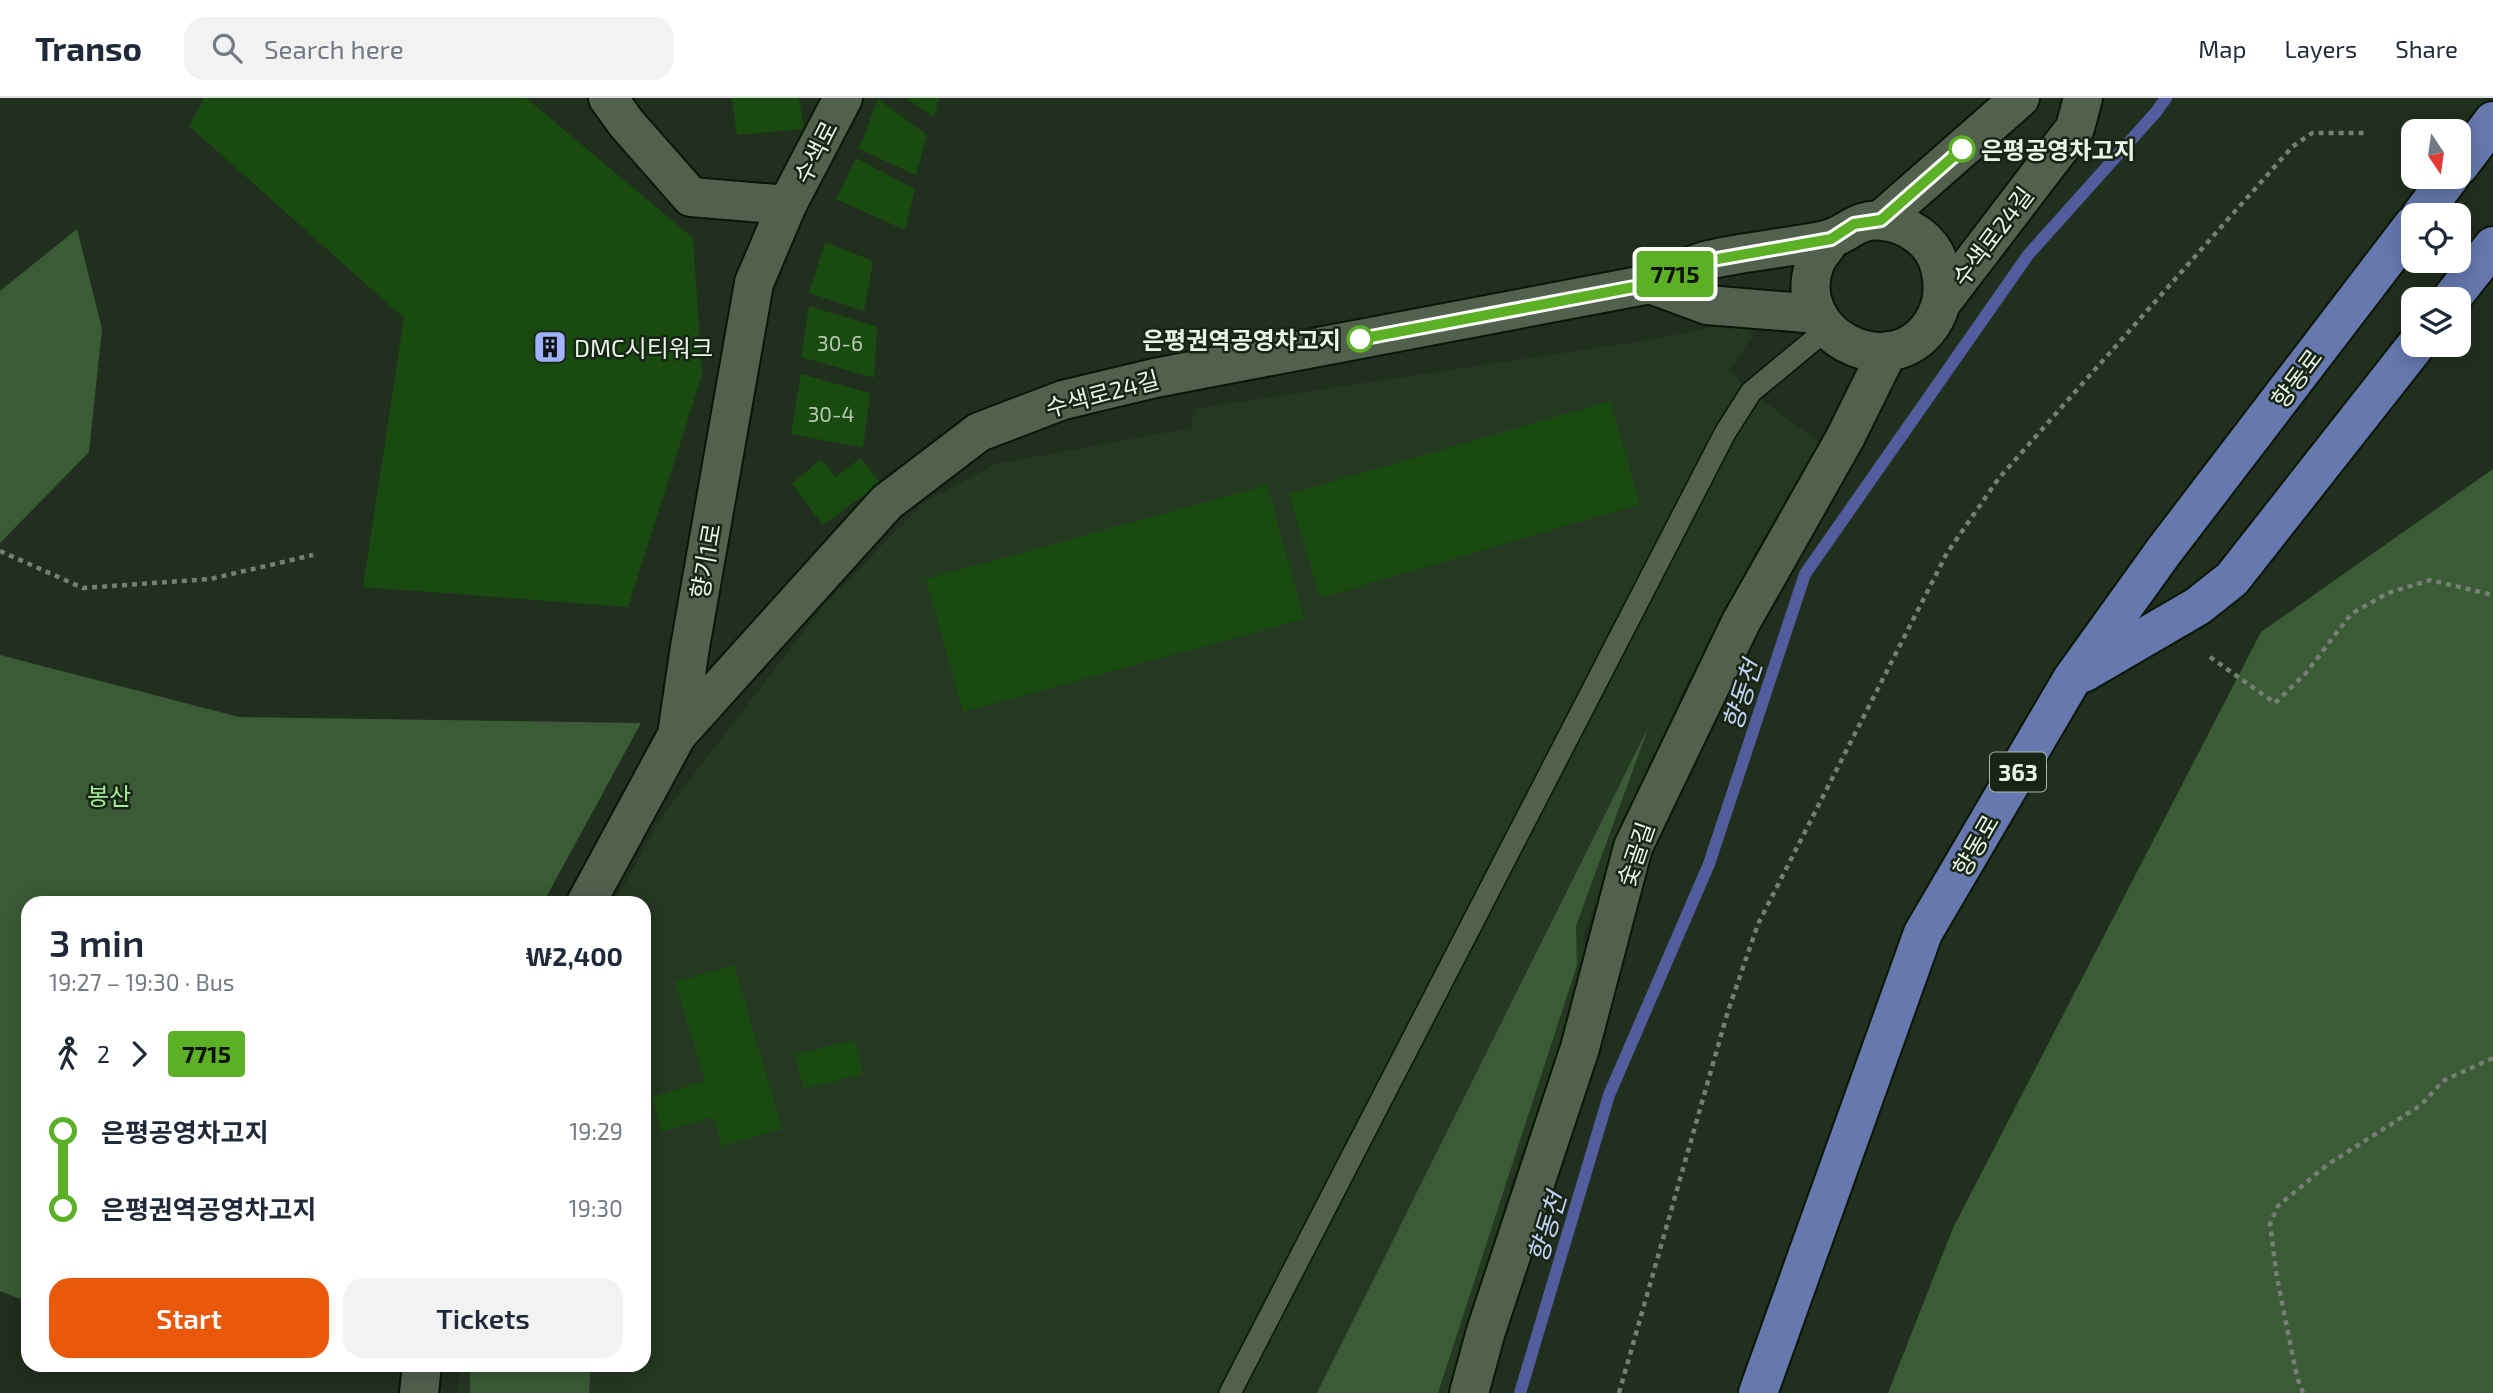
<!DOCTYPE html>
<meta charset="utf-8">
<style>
:root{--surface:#fff;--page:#f2f2f3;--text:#1f2937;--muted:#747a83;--line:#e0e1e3;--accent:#ea580c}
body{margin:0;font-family:"Exo 2","Noto Sans KR",sans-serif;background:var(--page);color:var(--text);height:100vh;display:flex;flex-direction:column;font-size:26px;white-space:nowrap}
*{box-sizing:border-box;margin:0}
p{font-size:23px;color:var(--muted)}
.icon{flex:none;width:38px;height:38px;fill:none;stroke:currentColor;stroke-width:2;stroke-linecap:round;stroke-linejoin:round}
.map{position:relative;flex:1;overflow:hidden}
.side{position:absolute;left:21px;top:798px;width:630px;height:476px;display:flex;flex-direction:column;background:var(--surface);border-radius:21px;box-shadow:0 4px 18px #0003}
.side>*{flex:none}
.badge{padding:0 14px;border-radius:5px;font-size:24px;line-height:46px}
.needle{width:46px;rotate:167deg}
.buttons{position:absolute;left:2401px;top:21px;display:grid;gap:14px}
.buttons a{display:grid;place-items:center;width:70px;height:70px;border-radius:14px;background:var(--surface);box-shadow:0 4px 18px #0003;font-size:35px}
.map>.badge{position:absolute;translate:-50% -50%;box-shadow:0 0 0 4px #fff}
.legs{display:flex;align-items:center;gap:10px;height:77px;padding:0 28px;font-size:23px}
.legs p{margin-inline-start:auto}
.headline{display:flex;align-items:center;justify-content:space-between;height:119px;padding:0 28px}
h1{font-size:38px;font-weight:600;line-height:52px}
.primary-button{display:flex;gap:14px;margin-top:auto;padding:14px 28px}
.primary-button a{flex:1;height:80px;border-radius:21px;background:var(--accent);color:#fff;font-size:28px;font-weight:600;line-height:80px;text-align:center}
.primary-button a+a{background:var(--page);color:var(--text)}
ul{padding:0 28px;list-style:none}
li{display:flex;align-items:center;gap:24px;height:77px;font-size:26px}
li i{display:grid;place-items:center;width:10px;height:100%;margin:0 9px;background:currentColor}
li i::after{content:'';width:18px;height:18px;margin:-9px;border:5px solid;border-radius:50%;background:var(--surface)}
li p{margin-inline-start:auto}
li:first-child i{background:linear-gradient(#0000 50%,currentColor 0)}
li:last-child i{background:linear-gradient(currentColor 50%,#0000 0)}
header{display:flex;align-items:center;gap:42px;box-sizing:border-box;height:98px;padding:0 35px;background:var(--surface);border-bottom:2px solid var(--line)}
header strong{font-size:33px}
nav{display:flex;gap:38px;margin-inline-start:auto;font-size:24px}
.search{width:490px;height:63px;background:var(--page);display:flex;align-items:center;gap:18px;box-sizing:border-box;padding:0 24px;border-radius:21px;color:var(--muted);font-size:26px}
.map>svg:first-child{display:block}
.built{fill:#253822}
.green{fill:#3a5b35}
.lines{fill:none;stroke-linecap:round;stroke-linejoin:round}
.stream{stroke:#515d9d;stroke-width:12}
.building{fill:#194b10}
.lane-casing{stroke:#0a1708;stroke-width:24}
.street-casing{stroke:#0a1708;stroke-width:42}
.primary-casing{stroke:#0a1708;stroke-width:42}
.path{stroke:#748072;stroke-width:4.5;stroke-dasharray:5 5;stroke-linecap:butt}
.lane{stroke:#51614e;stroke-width:21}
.street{stroke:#51614e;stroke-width:38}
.primary{stroke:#6678ae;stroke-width:38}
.line-1-casing{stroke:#fff;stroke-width:16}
.line-1{stroke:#5bb025;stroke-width:10}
.stop-1-dot{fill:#fff;stroke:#5bb025;stroke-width:3.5}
.labels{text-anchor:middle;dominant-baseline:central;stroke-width:5;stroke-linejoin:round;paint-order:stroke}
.number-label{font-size:21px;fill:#b6cab3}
.shield{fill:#172515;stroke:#abb6a9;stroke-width:2}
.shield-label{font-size:23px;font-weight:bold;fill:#eaf4e9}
.stop-label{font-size:24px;font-weight:bold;fill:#eaf4e9;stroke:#172515;text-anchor:start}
.street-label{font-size:24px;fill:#eaf4e9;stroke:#172515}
.poi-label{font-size:24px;fill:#eaf4e9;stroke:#172515;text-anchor:start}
.park-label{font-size:24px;fill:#a6ed99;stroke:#172515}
.water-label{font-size:26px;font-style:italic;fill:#c6d0f5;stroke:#172515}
</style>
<header>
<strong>Transo</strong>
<div class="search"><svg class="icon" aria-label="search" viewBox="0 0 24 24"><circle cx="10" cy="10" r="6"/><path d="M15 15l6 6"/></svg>Search here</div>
<nav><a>Map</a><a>Layers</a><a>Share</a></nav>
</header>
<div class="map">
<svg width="2493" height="1295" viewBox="0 0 2493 1295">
<rect width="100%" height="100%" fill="#212f1e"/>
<path class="built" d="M1749 222 1752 239 1729 273 1751 294 1819 344 1683 593 1584 835 1586 874 1515 1074 1448 1295H458L460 1267H644V805H614L664 715 825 506 924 404 996 366 1191 330 1193 311 1655 241Z"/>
<g class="green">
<path d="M77 131 102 231 89 354 0 445V193Z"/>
<path d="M2493 371V1295H1888L1953 1130 2261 534Z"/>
<path d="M0 557 239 619 641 625 543 805H28V1204L0 1193Z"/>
<path d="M1649 628 1576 828 1577 867 1438 1295H1317Z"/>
<path d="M470 1267H591L589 1295H470Z"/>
</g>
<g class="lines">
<path class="stream" d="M1520 1295 1609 997 1709 766 1805 476 2028 157 2156 14 2166 0"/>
</g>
<g class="building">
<path d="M204 0H526L693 140 702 277 628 509 363 489 404 220 189 28Z"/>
<path d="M732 0H799L804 31 737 37Z"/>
<path d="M906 0H939L934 19Z"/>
<path d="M878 1 927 37 916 77 859 51Z"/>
<path d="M856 60 915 91 905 132 836 101Z"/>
<path d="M825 144 873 163 864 213 809 195Z"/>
<path d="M809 208 877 229 874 280 801 259Z"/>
<path d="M801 276 870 295 863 350 791 336Z"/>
<path d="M1610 303 1640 406 1320 500 1289 396Z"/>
<path d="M861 360 880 385 823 427 792 386 821 361 835 379Z"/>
<path d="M1267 387 1304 521 963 614 926 481Z"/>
<path d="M734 867 782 1031 722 1048 713 1019 662 1034 652 999 705 983 675 884Z"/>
<path d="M854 942 863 976 804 991 795 957Z"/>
</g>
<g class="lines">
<defs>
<path id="lane" d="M1230 1295 1725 335 1751 294 1827 231"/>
<g id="street">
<path d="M608 0 626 25 691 99 787 107"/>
<path d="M1881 122 2020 0"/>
<path d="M1650 186 1707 207 1817 216"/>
<path d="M1942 204 2075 30 2083 0"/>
<path d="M677 637 887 404 979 334 1063 302 1155 280 1650 186C1669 178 1689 167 1709 162 1738 155 1768 152 1798 147 1808 145 1820 144 1829 141 1849 135 1857 120 1883 123 1908 126 1932 142 1939 166 1945 186 1944 208 1931 227 1888 289 1786 234 1816 163 1820 155 1827 148 1831 141"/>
<path d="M586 805 677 637 690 549 754 185 787 107 843 0"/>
<path d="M419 1295 422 1267"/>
<path d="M1469 1295 1486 1233 1580 950 1633 749 1741 524 1845 340 1888 253"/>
</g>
<g id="primary">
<path d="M2459 68 2493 23"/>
<path d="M2421 117 2450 79"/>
<path d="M2451 201 2493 148"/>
<path d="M2083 575 2198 508 2232 481 2416 247"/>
<path d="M1758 1295 1923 835 2072 581 2164 453 2413 127"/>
</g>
</defs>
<use href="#lane" class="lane-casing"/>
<use href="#street" class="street-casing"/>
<use href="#primary" class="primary-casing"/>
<g class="path">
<path d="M0 453 83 490 210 481 313 457"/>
<path d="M2210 559 2275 605 2306 575 2351 516 2388 495 2430 482 2493 497"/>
<path d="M1619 1295 1728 913 1758 826 1947 455 1999 380 2292 49 2312 35H2367"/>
<path d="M2303 1295 2297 1279 2277 1180 2270 1126 2278 1108 2327 1067 2421 1007 2443 983 2493 960"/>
</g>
<use href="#lane" class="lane"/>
<use href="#street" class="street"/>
<use href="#primary" class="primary"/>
</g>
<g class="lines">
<defs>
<path id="line-1" d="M1360 241 1650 186 1706 163 1831 141 1854 126 1881 122 1962 51"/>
</defs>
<use href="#line-1" class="line-1-casing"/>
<use href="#line-1" class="line-1"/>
</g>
<defs>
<symbol id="building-square" viewBox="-11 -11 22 22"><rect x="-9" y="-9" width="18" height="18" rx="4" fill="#a1b2fd" stroke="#172515"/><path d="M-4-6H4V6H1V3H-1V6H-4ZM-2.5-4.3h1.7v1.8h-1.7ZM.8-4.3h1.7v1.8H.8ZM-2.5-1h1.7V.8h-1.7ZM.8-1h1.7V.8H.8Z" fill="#111"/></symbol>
</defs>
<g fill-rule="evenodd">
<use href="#building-square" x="531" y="230" width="38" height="38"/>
</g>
<g class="stop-1-dot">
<circle cx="1962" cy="51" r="12"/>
<circle cx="1360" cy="241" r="12"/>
</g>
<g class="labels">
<g class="number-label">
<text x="840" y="244">30-6</text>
<text x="831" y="315">30-4</text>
</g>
<rect class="shield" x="1990" y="654.5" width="56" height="39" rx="5"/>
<g class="shield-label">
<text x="2018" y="674">363</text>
</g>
<g class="stop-label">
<text x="1981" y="51">은평공영차고지</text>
<text x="1341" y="241" text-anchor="end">은평권역공영차고지</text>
</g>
<g class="street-label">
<text transform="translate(815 54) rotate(-63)">수색로</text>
<text transform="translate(1992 138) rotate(-53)">수색로24길</text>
<text transform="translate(2296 280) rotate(-53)">향동로</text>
<text transform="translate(1102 295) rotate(-15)">수색로24길</text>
<text transform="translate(705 463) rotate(-80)">향기1로</text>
<text transform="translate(1975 747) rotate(-60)">향동로</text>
<text transform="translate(1635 756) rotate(-71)">숯골길</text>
</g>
<g class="poi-label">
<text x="574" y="249">DMC시티워크</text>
</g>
<g class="park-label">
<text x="109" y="697">봉산</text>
</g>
<g class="water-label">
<text transform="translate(1741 597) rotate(-72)">향동천</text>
<text transform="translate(1546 1129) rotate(-73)">향동천</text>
</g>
</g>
</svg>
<div class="buttons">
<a><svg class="needle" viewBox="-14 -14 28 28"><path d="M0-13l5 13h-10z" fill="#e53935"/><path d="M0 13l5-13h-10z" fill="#747a83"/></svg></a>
<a><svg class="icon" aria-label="locate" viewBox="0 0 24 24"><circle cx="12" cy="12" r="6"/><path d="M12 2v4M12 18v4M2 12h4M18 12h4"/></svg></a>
<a><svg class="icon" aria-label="layers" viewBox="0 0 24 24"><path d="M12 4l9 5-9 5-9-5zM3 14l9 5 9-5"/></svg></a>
</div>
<b class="badge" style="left:1675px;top:176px;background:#5bb025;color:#111">7715</b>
<section class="side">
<div class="headline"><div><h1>3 min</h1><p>19:27 – 19:30 · Bus</p></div><b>₩2,400</b></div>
<div class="legs"><svg class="icon" aria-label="walk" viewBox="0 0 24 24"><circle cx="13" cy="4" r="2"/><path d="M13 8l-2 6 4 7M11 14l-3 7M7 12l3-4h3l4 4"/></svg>2<svg class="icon" aria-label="forward" viewBox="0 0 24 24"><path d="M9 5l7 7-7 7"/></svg><b class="badge" style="background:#5bb025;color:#111">7715</b></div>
<ul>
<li><i style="color:#5bb025"></i><b>은평공영차고지</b><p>19:29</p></li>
<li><i style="color:#5bb025"></i><b>은평권역공영차고지</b><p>19:30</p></li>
</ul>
<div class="primary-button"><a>Start</a><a>Tickets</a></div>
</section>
</div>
